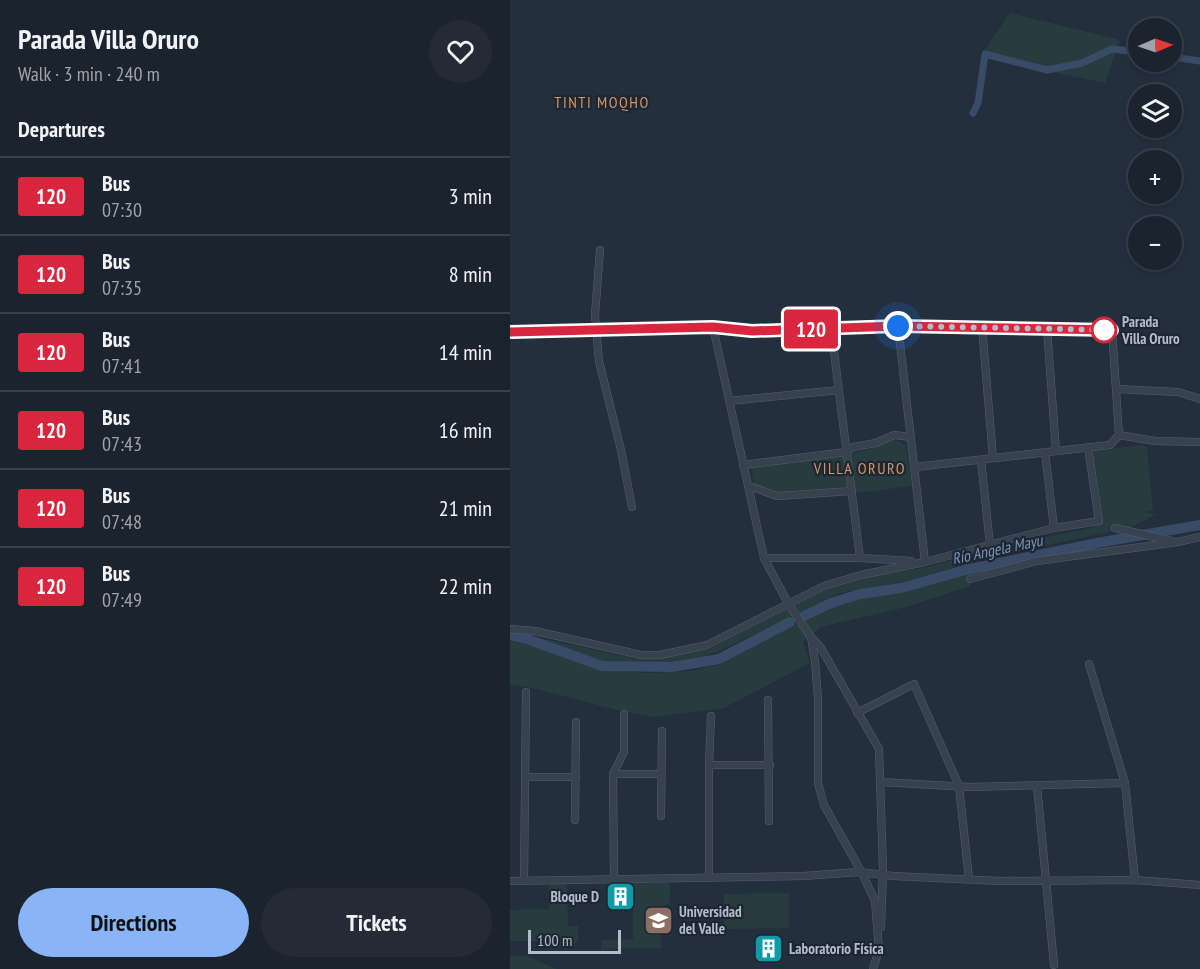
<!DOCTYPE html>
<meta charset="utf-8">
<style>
:root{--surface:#1b232e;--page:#242b36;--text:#f1f3f6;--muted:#a0a4aa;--line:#39404a;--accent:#8ab4f8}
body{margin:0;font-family:"PT Sans Narrow",sans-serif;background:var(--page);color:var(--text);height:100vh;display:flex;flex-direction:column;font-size:22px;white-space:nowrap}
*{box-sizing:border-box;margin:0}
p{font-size:20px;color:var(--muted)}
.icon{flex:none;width:33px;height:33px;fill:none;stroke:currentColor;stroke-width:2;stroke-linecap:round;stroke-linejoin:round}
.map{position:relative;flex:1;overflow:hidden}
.details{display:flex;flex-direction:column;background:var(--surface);width:510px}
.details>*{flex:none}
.badge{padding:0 12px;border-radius:4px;font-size:21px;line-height:39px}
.needle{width:39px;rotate:88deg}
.buttons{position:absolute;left:618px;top:18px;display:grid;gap:12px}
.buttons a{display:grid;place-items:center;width:54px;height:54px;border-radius:50%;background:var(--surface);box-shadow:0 3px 9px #0003,0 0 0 2px var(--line);font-size:30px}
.scale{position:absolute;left:18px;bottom:15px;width:93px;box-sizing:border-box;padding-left:6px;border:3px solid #b4bcc9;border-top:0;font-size:16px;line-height:21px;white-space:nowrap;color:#b4bcc9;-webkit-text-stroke:4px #1d2633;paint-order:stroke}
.you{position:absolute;width:30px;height:30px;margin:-15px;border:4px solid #fff;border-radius:50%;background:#1a73e8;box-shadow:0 0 0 9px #1a73e833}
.map>.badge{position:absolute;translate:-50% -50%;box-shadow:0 0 0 3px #fff}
h2{padding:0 18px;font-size:22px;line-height:54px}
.round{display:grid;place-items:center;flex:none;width:63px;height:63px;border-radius:32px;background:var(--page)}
.head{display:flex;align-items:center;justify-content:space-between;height:102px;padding:0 18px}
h1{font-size:28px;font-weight:600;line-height:45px}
.cta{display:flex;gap:12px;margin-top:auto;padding:12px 18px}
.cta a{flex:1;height:69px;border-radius:36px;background:var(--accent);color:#111;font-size:24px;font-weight:600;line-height:69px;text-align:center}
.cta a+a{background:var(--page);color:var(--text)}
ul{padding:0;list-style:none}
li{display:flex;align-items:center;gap:18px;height:78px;padding:0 18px;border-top:2px solid var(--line)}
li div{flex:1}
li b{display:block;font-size:22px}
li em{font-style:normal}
li .badge{min-width:66px;font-weight:700;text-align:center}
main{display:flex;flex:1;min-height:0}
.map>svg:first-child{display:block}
.green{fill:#263c3f}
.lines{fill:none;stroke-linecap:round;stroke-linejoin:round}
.canal{stroke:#394c67;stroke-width:7}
.river{stroke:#394c67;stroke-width:10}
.minor-casing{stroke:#565f6c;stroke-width:8}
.minor{stroke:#38414e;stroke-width:7}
.line-casing{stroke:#fff;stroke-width:14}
.line{stroke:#d7263d;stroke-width:9}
.walk{stroke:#b4bcc9;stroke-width:6;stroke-dasharray:0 10.8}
.stop-dot{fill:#fff;stroke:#d7263d;stroke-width:3}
.labels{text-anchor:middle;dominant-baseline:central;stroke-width:4.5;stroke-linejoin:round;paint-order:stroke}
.stop-label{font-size:15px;font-weight:bold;fill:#b4bcc9;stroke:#1d2633;text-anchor:start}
.poi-label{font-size:15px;font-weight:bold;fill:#b4bcc9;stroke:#1d2633;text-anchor:start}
.neighbourhood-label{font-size:16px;letter-spacing:1.5px;fill:#d59563;stroke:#1d2633}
.water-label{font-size:16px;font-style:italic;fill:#7c92b1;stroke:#1d2633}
</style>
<main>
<section class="details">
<div class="head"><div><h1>Parada Villa Oruro</h1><p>Walk · 3 min · 240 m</p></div><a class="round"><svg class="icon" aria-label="heart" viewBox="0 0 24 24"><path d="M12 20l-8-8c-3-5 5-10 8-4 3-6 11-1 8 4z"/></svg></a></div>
<h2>Departures</h2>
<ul>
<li><span class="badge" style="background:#d7263d;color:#fff">120</span><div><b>Bus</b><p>07:30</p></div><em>3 min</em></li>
<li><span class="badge" style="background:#d7263d;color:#fff">120</span><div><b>Bus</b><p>07:35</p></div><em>8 min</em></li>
<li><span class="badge" style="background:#d7263d;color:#fff">120</span><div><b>Bus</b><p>07:41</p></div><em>14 min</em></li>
<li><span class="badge" style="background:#d7263d;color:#fff">120</span><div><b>Bus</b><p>07:43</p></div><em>16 min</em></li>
<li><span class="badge" style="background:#d7263d;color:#fff">120</span><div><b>Bus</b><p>07:48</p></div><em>21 min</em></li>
<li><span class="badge" style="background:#d7263d;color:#fff">120</span><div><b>Bus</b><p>07:49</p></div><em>22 min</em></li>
</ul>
<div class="cta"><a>Directions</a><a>Tickets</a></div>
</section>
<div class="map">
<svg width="690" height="969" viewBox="0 0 690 969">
<rect width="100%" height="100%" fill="#242f3e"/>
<g class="green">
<path d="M500 13 610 40 595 83 547 73 474 51Z"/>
<path d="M386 440 396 446 402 486 346 493 340 453 362 449 378 441Z"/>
<path d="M631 445 637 447 643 510 633 512 646 514 622 527 487 556 392 582 330 593 210 651 189 658 162 663 94 662 20 636 127 659 143 658 200 649 313 591 358 577 418 567 480 549 585 527 593 520 583 451Z"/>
<path d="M334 456 337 487 268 492 244 485 241 468Z"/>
<path d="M460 574V586L396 607 310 627 301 637 293 641 300 663 214 708 143 717 103 709 23 688 0 685V641L16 643 92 670 138 673 181 671 211 664 273 630 322 607 348 599 395 591 441 575Z"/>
<path d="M123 883H160V902L151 909V948H104L91 951 92 940 123 939Z"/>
<path d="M39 884H57L58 926H68V941L59 948 32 941H0V910L39 909Z"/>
<path d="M279 893V928L214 929V894Z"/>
<path d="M0 956H18L46 969H0Z"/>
</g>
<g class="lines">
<g class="canal">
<path d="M662 57 690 61"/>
<path d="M463 113 468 103 475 54 537 70 572 63 602 49 628 52"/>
</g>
<g class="river">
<path d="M294 616 321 603 350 594 391 588 455 570 587 543 690 525"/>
<path d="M0 635 17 639 92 666 162 667 209 659 280 622"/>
</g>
<defs>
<g id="minor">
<path d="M90 250 85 315 89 361 111 450 122 507"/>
<path d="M388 326 415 562"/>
<path d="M203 327 254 558 279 605 301 637 305 661 308 699V783L314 805 352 873 365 901 369 950 363 969"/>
<path d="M472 327 483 458"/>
<path d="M321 328 350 558"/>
<path d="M537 328 546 451"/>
<path d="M0 332 203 327 242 331 388 326 602 330 609 435 600 445 405 467"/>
<path d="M607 389 668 392 690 399"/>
<path d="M219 401 329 390"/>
<path d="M609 435 645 441 690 442"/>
<path d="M535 452 544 528"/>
<path d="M471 460 480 545"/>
<path d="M233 465 336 452 343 447 366 443 384 435 401 437"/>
<path d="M239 486 267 496 342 491"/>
<path d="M605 528 662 541"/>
<path d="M254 558H350L401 561"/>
<path d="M460 579 527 561 668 542 690 537"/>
<path d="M0 629 25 631 131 655H150L197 645 314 586 351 575 415 562 544 528 589 521 578 447"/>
<path d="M301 637 311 648 369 749 373 869 371 927"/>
<path d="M579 664 615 783 625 880"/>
<path d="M258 700 259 821"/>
<path d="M347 713 404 684 449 786 459 879"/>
<path d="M199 765H260"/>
<path d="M103 774H151"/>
<path d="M15 777H66"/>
<path d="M370 782 460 787 615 783"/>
<path d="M527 786 544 965"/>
<path d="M151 816 152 731"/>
<path d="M65 820 66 722"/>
<path d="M199 878V765L201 716"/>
<path d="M104 880 103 774 114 752V714"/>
<path d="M0 881 293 876 349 872 383 876 491 881 625 880 690 885"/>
<path d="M14 881 16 692"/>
</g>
</defs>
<use href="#minor" class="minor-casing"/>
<use href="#minor" class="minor"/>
</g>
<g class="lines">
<defs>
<path id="line" d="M0 332 203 327 242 331 388 326 602 330"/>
</defs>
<use href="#line" class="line-casing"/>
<use href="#line" class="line"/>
<path class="walk" d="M388 326 602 330H594"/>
</g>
<defs>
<symbol id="building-square" viewBox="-11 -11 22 22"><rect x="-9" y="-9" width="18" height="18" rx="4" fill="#0f9aa8" stroke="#1d2633"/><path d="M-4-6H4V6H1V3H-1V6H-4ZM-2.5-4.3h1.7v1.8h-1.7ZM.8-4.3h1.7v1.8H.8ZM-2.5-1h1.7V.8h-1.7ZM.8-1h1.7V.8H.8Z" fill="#fff"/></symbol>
<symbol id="university-square" viewBox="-11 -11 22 22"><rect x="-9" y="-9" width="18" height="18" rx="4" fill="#8d6e63" stroke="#1d2633"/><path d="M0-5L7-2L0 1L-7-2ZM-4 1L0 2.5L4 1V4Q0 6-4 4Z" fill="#fff"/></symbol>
</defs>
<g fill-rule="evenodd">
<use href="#building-square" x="94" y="880" width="33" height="33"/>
<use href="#university-square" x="132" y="904" width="33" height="33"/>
<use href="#building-square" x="242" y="932" width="33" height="33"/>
</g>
<circle class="stop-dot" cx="594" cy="330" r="12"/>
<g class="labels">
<g class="stop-label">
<text x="612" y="321">Parada<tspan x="612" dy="17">Villa Oruro</tspan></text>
</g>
<g class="poi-label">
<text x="89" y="896" text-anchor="end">Bloque D</text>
<text x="169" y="911">Universidad<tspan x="169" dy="17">del Valle</tspan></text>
<text x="279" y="948">Laboratorio Física</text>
</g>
<g class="neighbourhood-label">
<text x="92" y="102">TINTI MOQHO</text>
<text x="350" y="468">VILLA ORURO</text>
</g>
<g class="water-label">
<text transform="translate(487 549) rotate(-12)">Río Angela Mayu</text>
</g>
</g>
</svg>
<div class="buttons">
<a><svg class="needle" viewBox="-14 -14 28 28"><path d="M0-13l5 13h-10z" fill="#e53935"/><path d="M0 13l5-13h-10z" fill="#a0a4aa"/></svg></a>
<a><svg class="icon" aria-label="layers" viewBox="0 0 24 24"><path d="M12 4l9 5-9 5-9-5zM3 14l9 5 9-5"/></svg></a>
<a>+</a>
<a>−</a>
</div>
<div class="scale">100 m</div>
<div class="you" style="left:388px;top:326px"></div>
<b class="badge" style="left:301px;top:329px;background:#d7263d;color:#fff">120</b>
</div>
</main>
